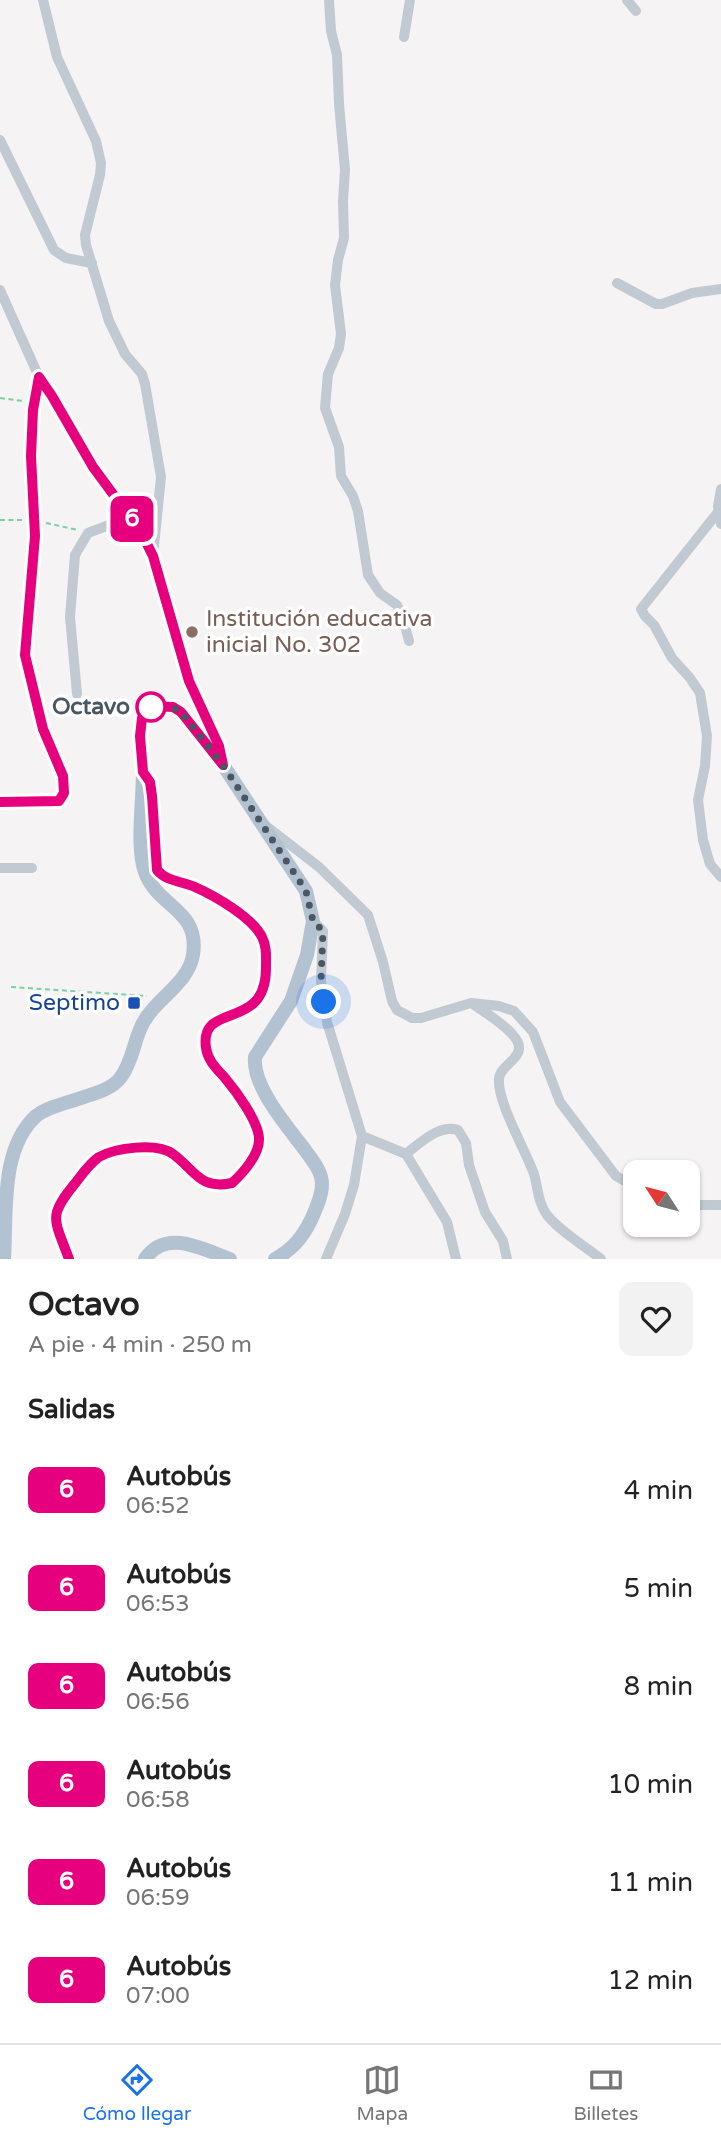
<!DOCTYPE html>
<html lang="es">
<meta charset="utf-8">
<style>
:root{--surface:#fff;--page:#f2f2f2;--text:#222;--muted:#767676;--line:#e0e0e0;--accent:#1a73e8}
body{margin:0;font-family:"Varela Round",sans-serif;background:var(--page);color:var(--text);height:100vh;display:flex;flex-direction:column;font-size:26px;white-space:nowrap}
*{box-sizing:border-box;margin:0}
p{font-size:23px;color:var(--muted)}
.icon{flex:none;width:38px;height:38px;fill:none;stroke:currentColor;stroke-width:2;stroke-linecap:round;stroke-linejoin:round}
.map{position:relative;height:1259px;overflow:hidden}
.sheet{display:flex;flex-direction:column;background:var(--surface);flex:1}
.sheet>*{flex:none}
.badge{padding:0 14px;border-radius:10px;font-size:24px;line-height:46px}
.needle{width:46px;rotate:306deg}
.fabs{position:absolute;left:623px;top:1160px;display:grid;gap:14px}
.fabs a{display:grid;place-items:center;width:77px;height:77px;border-radius:14px;background:var(--surface);box-shadow:0 2px 5px #0004;font-size:35px}
.you{position:absolute;width:35px;height:35px;margin:-18px;border:5px solid #fff;border-radius:50%;background:#1a73e8;box-shadow:0 0 0 10px #1a73e833}
.map>.badge{position:absolute;translate:-50% -50%;box-shadow:0 0 0 4px #fff}
h2{padding:0 28px;font-size:26px;line-height:63px}
.round{display:grid;place-items:center;flex:none;width:74px;height:74px;border-radius:14px;background:var(--page)}
.overview{display:flex;align-items:center;justify-content:space-between;height:119px;padding:0 28px}
h1{font-size:33px;font-weight:800;line-height:52px}
ul{padding:0;list-style:none}
li{display:flex;align-items:center;gap:21px;height:98px;padding:0 28px}
li div{flex:1}
li b{display:block;font-size:26px}
li em{font-style:normal}
li .badge{min-width:77px;font-weight:700;text-align:center}
.dock{display:flex;justify-content:space-around;align-items:center;height:98px;border-top:2px solid var(--line);background:var(--surface);font-size:19px;color:var(--muted)}
.dock a{display:grid;justify-items:center;gap:4px}
.dock .on{color:var(--accent)}
.map>svg:first-child{display:block}
.lines{fill:none;stroke-linecap:round;stroke-linejoin:round}
.path{stroke:#7ad0a6;stroke-width:2;stroke-dasharray:5 3.5;stroke-linecap:butt}
.minor{stroke:#c1cad2;stroke-width:10}
.major{stroke:#b3c2d1;stroke-width:14}
.line-casing{stroke:#fff;stroke-width:16}
.line{stroke:#e6007e;stroke-width:10}
.walk{stroke:#4a5661;stroke-width:7;stroke-dasharray:0 12.6}
.education-dot{fill:#8d6e63;stroke:#fff;stroke-width:2.5}
.stop-dot{fill:#fff;stroke:#e6007e;stroke-width:3.5}
.transit-dot{fill:#1a4fb4;stroke:#fff;stroke-width:2.5}
.labels{text-anchor:middle;dominant-baseline:central;stroke-width:7;stroke-linejoin:round;paint-order:stroke}
.education-label{font-size:23px;fill:#785e54;stroke:#fff;text-anchor:start}
.stop-label{font-size:23px;font-weight:bold;fill:#4a5661;stroke:#fff;text-anchor:end}
.transit-label{font-size:23px;fill:#164399;stroke:#fff;text-anchor:end}
</style>
<div class="map">
<svg width="721" height="1259" viewBox="0 0 721 1259">
<rect width="100%" height="100%" fill="#f5f3f3"/>
<g class="lines">
<g class="path">
<path d="M0 398 23 401"/>
<path d="M0 520H23"/>
<path d="M46 523 78 530"/>
<path d="M11 987 147 996"/>
</g>
<g class="minor">
<path d="M43 0 57 57 96 141 101 163 100 175 85 235 86 245 109 321 125 354 142 374 145 384 161 477 153 556"/>
<path d="M329 0 331 31 337 55 339 104 345 170 343 201 344 238 338 260 335 285 341 334 339 348 328 374 325 408 339 447 341 476 353 496 358 511 368 575 380 593 397 605 403 618 409 641"/>
<path d="M627 0 636 11"/>
<path d="M404 37 410 0"/>
<path d="M0 140 54 250 66 258 92 263"/>
<path d="M617 283 656 304H662L692 293 721 289"/>
<path d="M0 290 39 377 52 396 93 467 141 532 153 556 189 681 219 745 222 762"/>
<path d="M721 489 718 506 721 524"/>
<path d="M718 512 641 609 645 616 654 625 672 658 690 678 700 693 707 736 705 766 698 800 703 840 710 864 721 877"/>
<path d="M77 694 70 617 75 555 88 533 109 525 128 513"/>
<path d="M0 802 59 801 64 793 63 776 43 729 25 655 35 536 31 456 33 403 39 377"/>
<path d="M266 826 319 867 368 915 383 962 392 1001 397 1010 412 1018H421L471 1003 499 1006 514 1011 533 1032 560 1102 616 1176 635 1187"/>
<path d="M0 868H32"/>
<path d="M313 921 323 931 321 981 327 1022 362 1136 406 1154 447 1222 456 1259"/>
<path d="M473 1004C484 1012 520 1033 519 1048 519 1060 500 1066 499 1079 497 1102 526 1151 534 1174 538 1188 538 1203 547 1215 561 1232 583 1245 601 1259"/>
<path d="M406 1154C420 1143 439 1124 458 1130L466 1143 469 1165 485 1212 503 1241 507 1259"/>
<path d="M688 1205H721"/>
<path d="M69 1259C64 1244 53 1229 56 1213 58 1202 65 1194 73 1186 81 1177 88 1165 98 1158 115 1148 147 1143 166 1150 188 1158 193 1188 223 1185 243 1183 253 1157 259 1141 258 1120 240 1097 227 1080 218 1069 206 1061 205 1045 203 1003 267 1029 266 970 266 961 267 952 264 943 258 920 217 897 195 887 182 881 167 882 157 870 149 838 161 801 143 772"/>
<path d="M326 1259 345 1214 354 1185 362 1136"/>
</g>
<g class="major">
<path d="M4 1259C7 1211 0 1149 36 1116 46 1108 62 1104 75 1100 91 1094 111 1091 121 1077 135 1058 134 1032 149 1014 163 995 189 980 193 955 200 909 158 908 145 872 136 848 143 800 143 772 143 755 137 735 142 719 143 715 148 710 151 707 163 705 170 705 181 712L223 765 306 891 313 921 307 955 291 1001 255 1057C252 1087 288 1127 305 1150 312 1160 322 1171 322 1184 322 1196 316 1209 311 1220 302 1238 293 1249 275 1259"/>
<path d="M145 1259C166 1228 202 1249 230 1259"/>
</g>
</g>
<g class="lines">
<defs>
<path id="line" d="M0 802 59 801 64 793 63 776 43 729 25 655 35 536 31 456 33 410 39 377 52 396 93 467 141 532 153 556 189 681 219 746 223 765 181 712 173 707 151 706 142 718 140 736 143 772 150 782 152 796 157 870C167 882 182 881 195 887 215 896 252 917 262 937 267 947 266 957 266 968 266 1033 199 1000 206 1048 208 1061 217 1069 225 1078 236 1091 258 1121 259 1138 260 1154 243 1173 232 1183 199 1190 195 1170 173 1154 157 1142 115 1148 99 1157 90 1163 83 1173 77 1181 47 1217 54 1218 69 1259"/>
</defs>
<use href="#line" class="line-casing"/>
<use href="#line" class="line"/>
<path class="walk" d="M151 707C162 704 171 705 181 712L223 765 306 891 313 921 323 931 321 981 324 1002"/>
</g>
<circle class="education-dot" cx="192" cy="632" r="7"/>
<circle class="stop-dot" cx="151" cy="707" r="14"/>
<rect class="transit-dot" x="127" y="996" width="14" height="14" rx="3.5"/>
<g class="labels">
<g class="education-label">
<text x="206" y="619">Institución educativa<tspan x="206" dy="26">inicial No. 302</tspan></text>
</g>
<g class="stop-label">
<text x="130" y="707">Octavo</text>
</g>
<g class="transit-label">
<text x="120" y="1003">Septimo</text>
</g>
</g>
</svg>
<div class="fabs">
<a><svg class="needle" viewBox="-14 -14 28 28"><path d="M0-13l5 13h-10z" fill="#e53935"/><path d="M0 13l5-13h-10z" fill="#767676"/></svg></a>
</div>
<div class="you" style="left:324px;top:1002px"></div>
<b class="badge" style="left:132px;top:519px;background:#e6007e;color:#fff">6</b>
</div>
<section class="sheet">
<div class="overview"><div><h1>Octavo</h1><p>A pie · 4 min · 250 m</p></div><a class="round"><svg class="icon" aria-label="heart" viewBox="0 0 24 24"><path d="M12 20l-8-8c-3-5 5-10 8-4 3-6 11-1 8 4z"/></svg></a></div>
<h2>Salidas</h2>
<ul>
<li><span class="badge" style="background:#e6007e;color:#fff">6</span><div><b>Autobús</b><p>06:52</p></div><em>4 min</em></li>
<li><span class="badge" style="background:#e6007e;color:#fff">6</span><div><b>Autobús</b><p>06:53</p></div><em>5 min</em></li>
<li><span class="badge" style="background:#e6007e;color:#fff">6</span><div><b>Autobús</b><p>06:56</p></div><em>8 min</em></li>
<li><span class="badge" style="background:#e6007e;color:#fff">6</span><div><b>Autobús</b><p>06:58</p></div><em>10 min</em></li>
<li><span class="badge" style="background:#e6007e;color:#fff">6</span><div><b>Autobús</b><p>06:59</p></div><em>11 min</em></li>
<li><span class="badge" style="background:#e6007e;color:#fff">6</span><div><b>Autobús</b><p>07:00</p></div><em>12 min</em></li>
</ul>
</section>
<nav class="dock">
<a class="on"><svg class="icon" aria-label="directions" viewBox="0 0 24 24"><path d="M12 3l9 9-9 9-9-9zM9 14v-3h6M13 9l2 2-2 2"/></svg>Cómo llegar</a>
<a><svg class="icon" aria-label="map" viewBox="0 0 24 24"><path d="M3 6l6-2 6 2 6-2v14l-6 2-6-2-6 2zM9 4v14M15 6v14"/></svg>Mapa</a>
<a><svg class="icon" aria-label="tickets" viewBox="0 0 24 24"><path d="M3 7h18v10H3zM15 7v10"/></svg>Billetes</a>
</nav>
